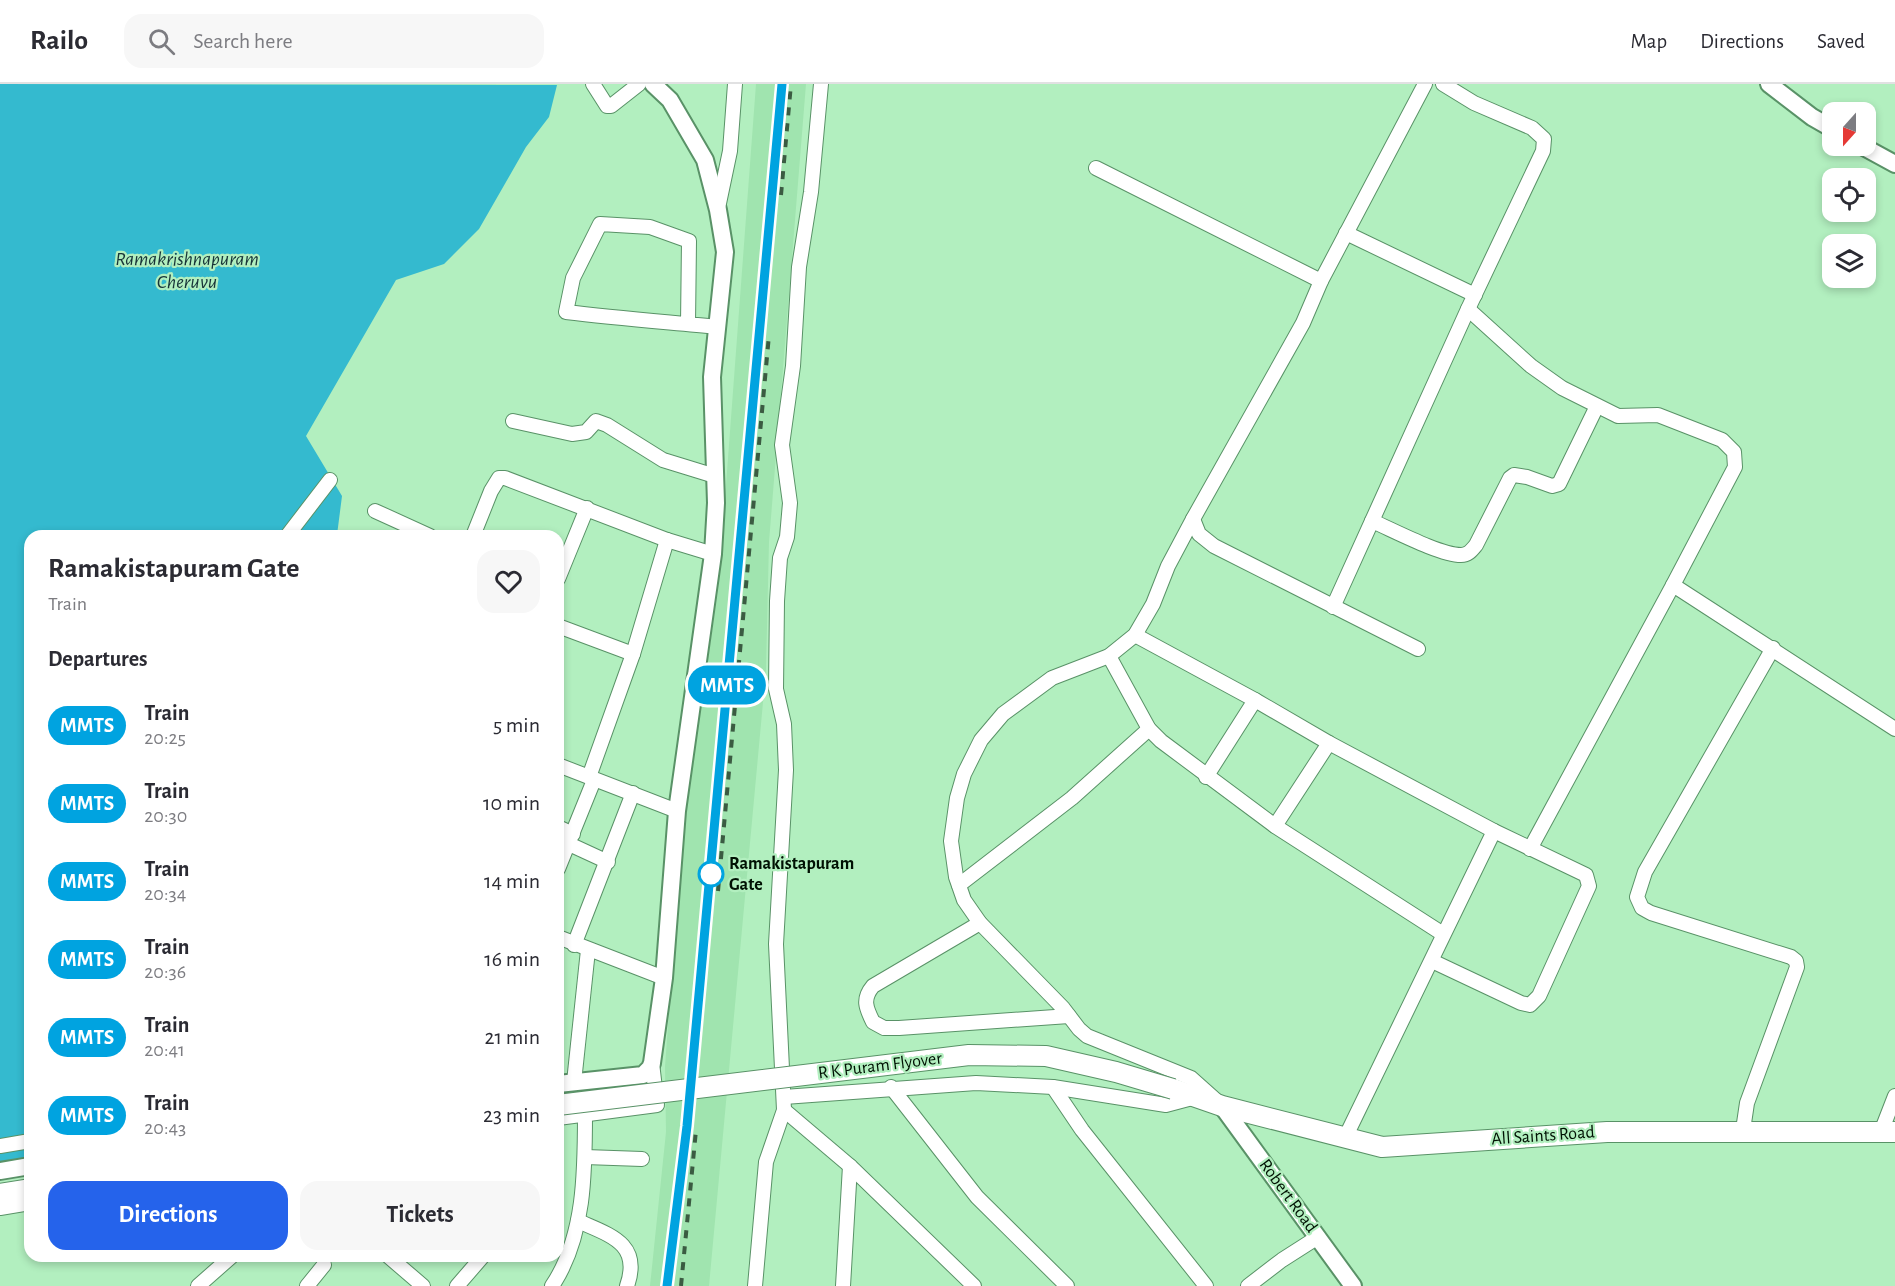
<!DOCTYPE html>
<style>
:root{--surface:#fff;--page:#f7f7f7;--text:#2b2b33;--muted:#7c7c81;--line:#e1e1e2;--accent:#2563eb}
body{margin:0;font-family:"Alegreya Sans",sans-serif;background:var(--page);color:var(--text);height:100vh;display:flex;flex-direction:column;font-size:22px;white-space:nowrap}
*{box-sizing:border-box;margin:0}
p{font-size:20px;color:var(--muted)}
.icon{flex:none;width:33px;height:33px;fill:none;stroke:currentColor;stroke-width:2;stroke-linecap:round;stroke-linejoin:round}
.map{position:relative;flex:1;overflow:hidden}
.panel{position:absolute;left:24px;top:446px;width:540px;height:732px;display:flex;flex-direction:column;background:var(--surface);border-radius:18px;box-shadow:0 3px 9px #0003}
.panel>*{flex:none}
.badge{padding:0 12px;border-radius:20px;font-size:21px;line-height:39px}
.needle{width:39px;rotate:201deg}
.tools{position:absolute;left:1822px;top:18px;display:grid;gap:12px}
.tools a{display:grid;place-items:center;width:54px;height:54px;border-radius:12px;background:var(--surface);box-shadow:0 3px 9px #0003;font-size:30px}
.map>.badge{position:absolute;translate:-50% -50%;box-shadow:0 0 0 3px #fff}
h2{padding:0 24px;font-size:22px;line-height:54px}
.round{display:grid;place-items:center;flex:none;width:63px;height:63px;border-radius:18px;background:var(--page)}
.overview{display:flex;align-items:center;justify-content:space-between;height:102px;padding:0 24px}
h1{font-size:28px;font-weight:600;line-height:45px}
.action{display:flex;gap:12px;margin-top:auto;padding:12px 24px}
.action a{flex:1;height:69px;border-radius:18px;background:var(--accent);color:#fff;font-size:24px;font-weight:600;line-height:69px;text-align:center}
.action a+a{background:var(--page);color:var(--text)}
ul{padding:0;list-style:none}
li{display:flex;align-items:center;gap:18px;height:78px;padding:0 24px}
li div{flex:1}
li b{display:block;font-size:22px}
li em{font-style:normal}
li .badge{min-width:66px;font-weight:700;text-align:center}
header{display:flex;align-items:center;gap:36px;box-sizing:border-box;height:84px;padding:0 30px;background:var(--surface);border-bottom:2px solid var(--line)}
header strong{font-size:28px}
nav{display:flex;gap:33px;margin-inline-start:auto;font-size:21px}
.search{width:420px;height:54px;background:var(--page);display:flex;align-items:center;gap:15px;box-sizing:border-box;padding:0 21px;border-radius:18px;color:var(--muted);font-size:22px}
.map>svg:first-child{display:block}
.built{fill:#a0e4af}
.water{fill:#34bacf}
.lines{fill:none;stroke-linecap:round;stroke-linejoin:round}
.minor-casing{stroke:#599267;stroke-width:16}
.tertiary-casing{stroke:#599267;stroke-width:20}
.secondary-casing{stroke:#599267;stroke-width:22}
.minor{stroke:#fff;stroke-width:14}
.tertiary{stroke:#fff;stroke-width:16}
.secondary{stroke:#fff;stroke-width:20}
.rail{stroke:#3b5b42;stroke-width:4;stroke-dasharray:8 8;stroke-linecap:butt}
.secondary-bridge-casing{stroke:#599267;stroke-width:22;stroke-linecap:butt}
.secondary-bridge{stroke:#fff;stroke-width:20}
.line-casing{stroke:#fff;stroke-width:14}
.line{stroke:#00a3e0;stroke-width:9}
.stop-dot{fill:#fff;stroke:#00a3e0;stroke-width:3}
.labels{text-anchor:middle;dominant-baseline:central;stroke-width:4.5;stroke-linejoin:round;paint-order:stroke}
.stop-label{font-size:18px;font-weight:bold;fill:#001103;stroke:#b2efbf;text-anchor:start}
.street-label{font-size:18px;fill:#001103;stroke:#b2efbf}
.water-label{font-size:20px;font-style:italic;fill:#173338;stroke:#b2efbf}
</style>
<header>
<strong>Railo</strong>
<div class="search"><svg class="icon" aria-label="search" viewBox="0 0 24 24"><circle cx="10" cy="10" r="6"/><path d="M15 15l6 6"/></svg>Search here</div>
<nav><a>Map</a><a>Directions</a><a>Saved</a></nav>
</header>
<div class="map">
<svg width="1895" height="1202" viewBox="0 0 1895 1202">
<rect width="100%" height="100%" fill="#b2efbf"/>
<path class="built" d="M756 0H806L769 458 766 586 709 1202H650L666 1048 665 983 682 745 718 508Z"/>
<path class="water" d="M0 0 557 1 549 33 526 63 479 145 444 180 396 196 306 352 342 412 337 451 30 452V1078L0 1080Z"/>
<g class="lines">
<defs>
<g id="minor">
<path d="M593 0 607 22H611L639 0"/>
<path d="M1096 84 1321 197"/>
<path d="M718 124 730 67 735 0"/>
<path d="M1346 149 1475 211"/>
<path d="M1468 225 1531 282 1562 304 1618 332 1658 331 1722 356 1734 368 1735 383 1673 501"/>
<path d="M688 240 689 157 650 143 600 140 573 194 566 228C616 234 666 238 717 243"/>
<path d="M513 337 572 350 586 348 596 337 607 341 663 376 715 392"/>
<path d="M375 427 430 452"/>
<path d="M1193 435 1199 450 1214 462 1418 565"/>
<path d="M1372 437C1393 446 1440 471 1461 471 1468 471 1471 467 1476 461L1510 394 1514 391 1527 393 1552 402 1559 400 1597 322"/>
<path d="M287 452 330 396"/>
<path d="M473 452 491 407 499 394H505L667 456 713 470"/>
<path d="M558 495 587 424"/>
<path d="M1333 523 1468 225 1543 67 1544 55 1532 44 1474 19 1443 0"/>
<path d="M558 542 633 570"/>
<path d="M1135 551 1255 616 1329 659 1494 747 1586 791 1589 802 1539 912 1530 921 1521 919 1432 877"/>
<path d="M1109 572 1149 645 1161 657 1275 742 1443 850"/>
<path d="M558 681 677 727"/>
<path d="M589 693 633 570 667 456"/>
<path d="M1206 693 1255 616"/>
<path d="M1275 742 1329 659"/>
<path d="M558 743 573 750"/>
<path d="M569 760 608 778"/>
<path d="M1530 765 1673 501 1895 645"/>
<path d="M558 785 594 696"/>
<path d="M959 801 1072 714 1149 645"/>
<path d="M980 839 873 902C862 915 866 924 873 938L884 944H899L1069 932"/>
<path d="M558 853 664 894"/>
<path d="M574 861 633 709"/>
<path d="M574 998 588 866"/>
<path d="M891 1003 977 1113 1067 1202"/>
<path d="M1053 1003 1082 1046 1206 1202"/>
<path d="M784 1013 976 999 1053 1003 1166 1021 1196 1013"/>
<path d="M1219 1019 1191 994 1087 952 1079 945 1063 924 980 839 964 816 956 793 951 757 957 714 964 690 981 656 1003 630 1052 594 1109 572 1135 551 1153 520 1168 482 1193 435 1303 239 1321 197 1425 0"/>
<path d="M784 1026 850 1082 974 1202"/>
<path d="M558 1034 657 1021 652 979"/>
<path d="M1743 1046 1747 1019 1797 883 1796 877 1791 873 1651 829 1642 824 1637 813 1645 788 1773 564"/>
<path d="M1881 1048 1895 1012"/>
<path d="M1345 1054 1494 747"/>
<path d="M0 1062 30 1057"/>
<path d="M585 1073 642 1075"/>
<path d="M0 1124 30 1119"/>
<path d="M578 1137C609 1151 642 1159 627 1202"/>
<path d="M388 1172 423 1202"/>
<path d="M198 1202 232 1172"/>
<path d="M307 1202 324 1181"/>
<path d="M457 1202 483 1172"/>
<path d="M552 1202C585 1153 585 1087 585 1030"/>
<path d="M755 1202 766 1078 784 1026 776 860 786 686 784 640 776 605 777 517 780 474 787 453 790 419 782 361 793 282 799 183 811 108 821 0"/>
<path d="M843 1202 850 1082"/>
<path d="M1248 1202 1282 1176 1318 1153"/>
</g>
<g id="tertiary">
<path d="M1769 0 1812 33 1833 45"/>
<path d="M1862 62 1895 80"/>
<path d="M558 1000 643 991 650 984 652 979 664 894 677 727 713 470 716 419 712 293 725 168 718 126 705 76 670 16 653 0"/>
<path d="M1222 1022 1353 1202"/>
<path d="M0 1087 30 1082"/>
</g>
<g id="secondary">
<path d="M1173 1005 1222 1022 1382 1063 1607 1048H1895"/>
<path d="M0 1110 30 1105"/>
</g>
</defs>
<use href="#minor" class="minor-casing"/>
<use href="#tertiary" class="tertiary-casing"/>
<use href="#secondary" class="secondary-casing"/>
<use href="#minor" class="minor"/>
<use href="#tertiary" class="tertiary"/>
<use href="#secondary" class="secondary"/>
<g class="rail">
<path d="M781 111 791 0"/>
<path d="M718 807 769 251"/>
<path d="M667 1202 687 1042 782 0"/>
<path d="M681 1202 696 1046"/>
</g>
<defs>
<path id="secondary-bridge" d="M558 1021 969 971 1046 972 1116 988 1173 1005"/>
</defs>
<use href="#secondary-bridge" class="secondary-bridge-casing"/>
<use href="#secondary-bridge" class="secondary-bridge"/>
</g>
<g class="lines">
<defs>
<path id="line" d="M667 1202 687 1042 782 0"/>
</defs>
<use href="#line" class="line-casing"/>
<use href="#line" class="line"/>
</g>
<circle class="stop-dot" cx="711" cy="790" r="12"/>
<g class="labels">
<g class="stop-label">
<text x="729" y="780">Ramakistapuram<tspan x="729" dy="21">Gate</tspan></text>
</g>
<g class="street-label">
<text transform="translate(880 982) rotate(-7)">R K Puram Flyover</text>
<text transform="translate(1543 1052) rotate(-4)">All Saints Road</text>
<text transform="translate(1288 1112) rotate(54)">Robert Road</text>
</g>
<g class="water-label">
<text x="187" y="175">Ramakrishnapuram<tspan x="187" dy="23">Cheruvu</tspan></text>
</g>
</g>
</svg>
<div class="tools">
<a><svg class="needle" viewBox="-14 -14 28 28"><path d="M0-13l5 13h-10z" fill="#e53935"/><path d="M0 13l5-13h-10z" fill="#7c7c81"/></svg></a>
<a><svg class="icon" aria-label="locate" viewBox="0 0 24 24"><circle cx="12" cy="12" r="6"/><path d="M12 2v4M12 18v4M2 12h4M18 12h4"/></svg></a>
<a><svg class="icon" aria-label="layers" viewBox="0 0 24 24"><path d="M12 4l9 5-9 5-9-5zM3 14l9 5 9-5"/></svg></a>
</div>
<b class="badge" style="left:727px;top:601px;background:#00a3e0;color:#fff">MMTS</b>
<section class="panel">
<div class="overview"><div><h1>Ramakistapuram Gate</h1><p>Train</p></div><a class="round"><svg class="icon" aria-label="heart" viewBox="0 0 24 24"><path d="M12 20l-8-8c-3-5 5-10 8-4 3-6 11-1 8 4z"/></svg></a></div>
<h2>Departures</h2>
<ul>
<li><span class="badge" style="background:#00a3e0;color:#fff">MMTS</span><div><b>Train</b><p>20:25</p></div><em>5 min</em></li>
<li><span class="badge" style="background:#00a3e0;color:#fff">MMTS</span><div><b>Train</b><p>20:30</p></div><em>10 min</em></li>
<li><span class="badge" style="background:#00a3e0;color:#fff">MMTS</span><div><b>Train</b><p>20:34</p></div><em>14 min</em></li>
<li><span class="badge" style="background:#00a3e0;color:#fff">MMTS</span><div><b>Train</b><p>20:36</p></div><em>16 min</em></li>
<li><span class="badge" style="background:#00a3e0;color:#fff">MMTS</span><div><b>Train</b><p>20:41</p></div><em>21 min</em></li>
<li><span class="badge" style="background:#00a3e0;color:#fff">MMTS</span><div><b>Train</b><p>20:43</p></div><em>23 min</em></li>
</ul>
<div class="action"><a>Directions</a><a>Tickets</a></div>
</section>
</div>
